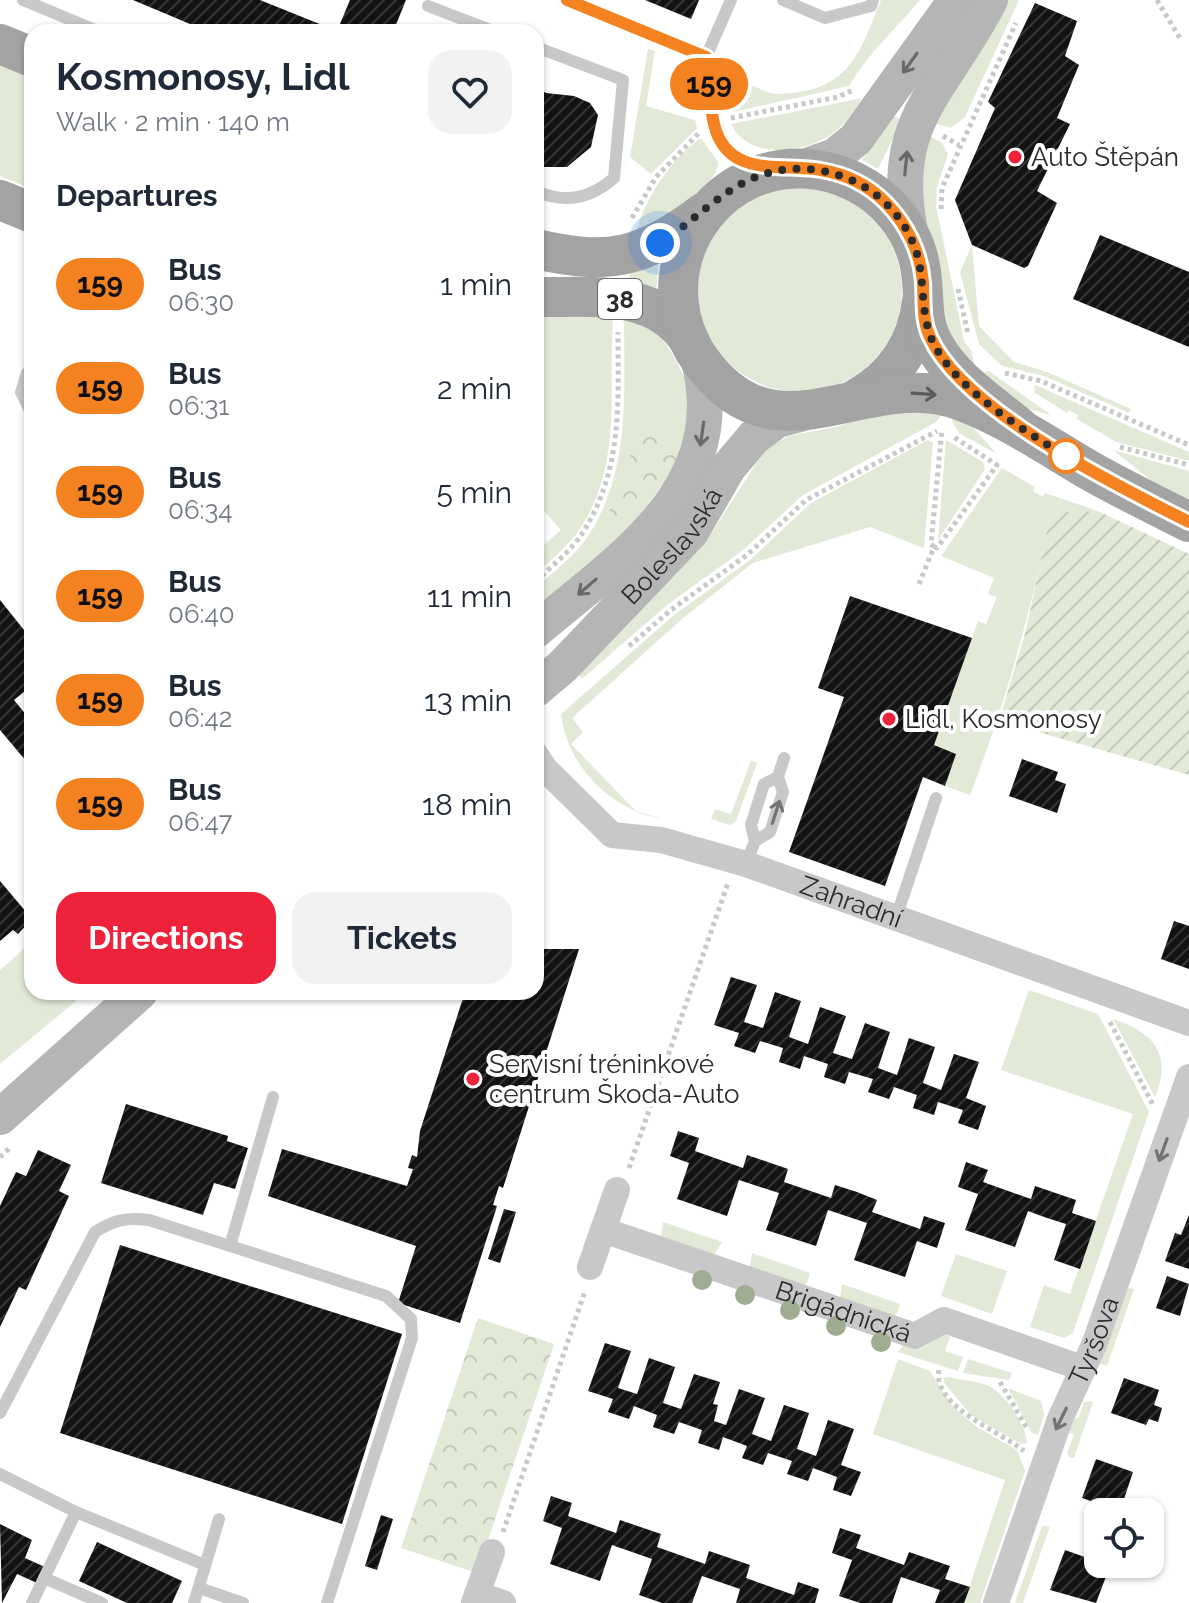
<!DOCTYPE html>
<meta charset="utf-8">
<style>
:root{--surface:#fff;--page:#f2f2f3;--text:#1f2937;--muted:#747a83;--accent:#ee223a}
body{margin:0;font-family:Raleway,sans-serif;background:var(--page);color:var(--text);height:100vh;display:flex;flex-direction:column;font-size:30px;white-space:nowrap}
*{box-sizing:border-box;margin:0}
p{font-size:26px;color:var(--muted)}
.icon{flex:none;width:44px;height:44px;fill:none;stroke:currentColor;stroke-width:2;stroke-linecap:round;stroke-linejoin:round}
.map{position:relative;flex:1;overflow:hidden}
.sheet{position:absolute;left:24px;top:24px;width:520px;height:976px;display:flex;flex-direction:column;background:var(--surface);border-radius:24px;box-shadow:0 2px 6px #0004}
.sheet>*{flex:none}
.badge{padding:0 16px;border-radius:26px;font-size:28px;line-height:52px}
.fabs{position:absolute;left:1084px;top:1498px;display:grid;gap:16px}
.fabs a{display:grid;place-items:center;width:80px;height:80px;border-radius:16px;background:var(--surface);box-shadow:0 2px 6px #0004;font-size:40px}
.you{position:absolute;width:40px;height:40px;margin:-20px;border:6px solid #fff;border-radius:50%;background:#1a73e8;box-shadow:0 0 0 12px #1a73e833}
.map>.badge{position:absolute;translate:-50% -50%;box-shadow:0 0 0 4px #fff}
h2{padding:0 32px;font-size:30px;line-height:72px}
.round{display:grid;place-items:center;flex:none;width:84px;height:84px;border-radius:24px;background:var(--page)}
.summary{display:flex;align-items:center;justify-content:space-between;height:136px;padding:0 32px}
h1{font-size:38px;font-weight:700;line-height:60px}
.primary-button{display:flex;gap:16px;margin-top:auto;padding:16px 32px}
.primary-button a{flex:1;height:92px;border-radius:24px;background:var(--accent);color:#fff;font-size:32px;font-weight:700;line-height:92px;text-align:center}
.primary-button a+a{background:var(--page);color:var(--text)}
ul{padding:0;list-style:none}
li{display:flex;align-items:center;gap:24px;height:104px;padding:0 32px}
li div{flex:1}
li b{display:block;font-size:30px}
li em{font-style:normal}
li .badge{min-width:88px;font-weight:700;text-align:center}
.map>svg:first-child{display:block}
.grass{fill:#e2ead7}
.forest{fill:url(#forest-crowns)}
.garden{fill:url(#garden-furrows)}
.building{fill:url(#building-hatch)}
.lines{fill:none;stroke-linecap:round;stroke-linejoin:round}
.path{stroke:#c8c8c8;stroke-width:5;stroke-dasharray:4 4;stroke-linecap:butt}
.lane{stroke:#c8c8c8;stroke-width:12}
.street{stroke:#c8c8c8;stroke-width:26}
.secondary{stroke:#b5b5b5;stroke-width:36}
.primary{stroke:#a3a3a3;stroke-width:40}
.tree{fill:#9fac91}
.oneway{stroke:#696969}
.oneway2{stroke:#5b5b5b}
.oneway3{stroke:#727272}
.line-casing{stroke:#fff;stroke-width:18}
.line{stroke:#f58220;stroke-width:12}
.walk{stroke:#2b2b2b;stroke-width:8;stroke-dasharray:0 14.4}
.poi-dot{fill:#ee223a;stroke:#fff;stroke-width:3}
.stop-dot{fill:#fff;stroke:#f58220;stroke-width:4}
.labels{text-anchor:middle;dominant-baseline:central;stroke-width:8;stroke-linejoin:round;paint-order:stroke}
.shield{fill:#fff;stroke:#6b6b6b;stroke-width:2}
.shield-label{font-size:24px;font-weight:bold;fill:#2b2b2b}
.poi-label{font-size:26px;fill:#2b2b2b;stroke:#fff;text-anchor:start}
.street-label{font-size:26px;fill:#2b2b2b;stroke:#fff}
</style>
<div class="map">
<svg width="1189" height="1603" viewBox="0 0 1189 1603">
<defs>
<pattern id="forest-crowns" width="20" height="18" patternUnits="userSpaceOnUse" patternTransform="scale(2)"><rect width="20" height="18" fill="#e2ead7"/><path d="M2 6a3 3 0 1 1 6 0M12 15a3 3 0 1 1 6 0" fill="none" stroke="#c2c9b9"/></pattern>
<pattern id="garden-furrows" width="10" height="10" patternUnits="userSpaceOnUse" patternTransform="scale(2)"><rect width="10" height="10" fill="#e2ead7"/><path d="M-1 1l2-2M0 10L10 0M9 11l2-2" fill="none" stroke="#c2c9b9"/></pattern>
<pattern id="building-hatch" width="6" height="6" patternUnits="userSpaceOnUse" patternTransform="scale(2)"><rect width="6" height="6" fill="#121212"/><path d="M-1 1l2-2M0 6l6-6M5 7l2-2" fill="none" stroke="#353535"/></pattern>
</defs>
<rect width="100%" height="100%" fill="#fff"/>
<g class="grass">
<path d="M881 0H920C896 29 868 53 849 86L728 113 729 93 740 84C755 83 766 95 781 94 850 90 858 56 881 0Z"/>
<path d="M1005 0H1019L965 117 951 128 929 122Z"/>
<path d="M648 49 655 51 646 106 695 120 697 128 651 174 630 157Z"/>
<path d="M0 60 32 73V189L0 176Z"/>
<path d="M858 99 861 100C853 113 844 125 832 134 803 154 748 160 731 124Z"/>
<path d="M891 115 902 120 878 169 862 160Z"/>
<path d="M924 133 942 143 948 154 937 187 936 206 964 341 972 352 974 364 949 351 938 260 920 209Z"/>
<path d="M701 138 718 162C721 184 653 229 634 240 642 203 669 160 701 138Z"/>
<circle cx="800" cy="290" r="102"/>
<path d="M972 245 979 326 1014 362 1047 372 1131 409 1129 413 1044 376 1002 366 979 344 960 272Z"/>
<path d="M659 261 656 291 629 282 630 268Z"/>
<path d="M536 315 613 317C608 391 623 463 580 529 569 546 550 560 536 574V552L561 530 537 503 545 496 536 486Z"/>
<path d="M624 317 634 319 660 336 673 355 688 384 693 427 627 535 536 606V588C553 572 576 555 589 535 631 469 624 392 624 317Z"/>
<path d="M989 371 1051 415 1013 405 978 379 983 372Z"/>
<path d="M1035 385 1189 452V461L1116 442 1077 419 1078 415 1069 410 1067 413 1034 392Z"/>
<path d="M947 408 936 422 803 495 743 550 667 605 582 679 573 668 711 534 766 448 789 436 840 426 882 410Z"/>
<path d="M957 410 997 454 959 433 952 421Z"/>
<path d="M928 440 933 443 924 548 870 527 753 563 682 619 572 718 583 732 571 744 636 811 662 819C611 810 567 766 561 714L674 615 750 560 811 503Z"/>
<path d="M946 440 983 462 985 469 938 540Z"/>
<path d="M1113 450 1189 471V501H1177Z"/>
<path d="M1002 468 1035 487 1033 491 1043 497 1045 493 1098 511 1051 514C1030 614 1007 699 970 795L945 786 956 754 934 745 978 621 986 624 997 597 988 594 994 578 941 556Z"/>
<path d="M751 761 757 763 736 821 730 825 711 819 715 809 731 814Z"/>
<path d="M32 942V992H75L76 1001 0 1064V970Z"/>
<path d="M1029 990 1098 1014 1149 1112 1073 1333 1064 1338 1030 1327 1044 1285 1070 1294 1133 1114 1001 1070Z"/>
<path d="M1113 1019C1153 1032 1173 1054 1155 1097Z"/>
<path d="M663 1222 722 1242 714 1255 661 1237Z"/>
<path d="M752 1253 810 1273 807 1283 802 1286 750 1267Z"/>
<path d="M956 1254 1007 1271 992 1314 941 1296Z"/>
<path d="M842 1284 900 1304 897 1314 892 1317 840 1299Z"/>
<path d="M1129 1288 1134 1289 1107 1366 1098 1363 1124 1289Z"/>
<path d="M945 1333 950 1337 945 1351 963 1357 958 1371 898 1352 904 1344 921 1349Z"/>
<path d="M898 1359 930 1371 953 1407 977 1427 1017 1450 1025 1471 980 1603H964L1005 1480 873 1434Z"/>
<path d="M968 1359 1012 1373 1009 1380 963 1373Z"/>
<path d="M948 1377C960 1380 976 1381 987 1385 1004 1392 1026 1424 1027 1443L1021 1444 971 1415 945 1384 943 1379Z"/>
<path d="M1008 1388 1041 1401 1044 1415 1038 1435 1032 1433Z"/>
<path d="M1090 1401 1093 1402 1074 1458 1069 1457 1067 1453 1074 1434 1067 1432 1070 1421 1079 1417 1084 1402Z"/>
<path d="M1042 1526H1050L1023 1603H1015Z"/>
</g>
<g class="forest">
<path d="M636 428 677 440 682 444V457L636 521 620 525 609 515C611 494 631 484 635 464L628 452 627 438Z"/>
<path d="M478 1318 554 1344 477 1573 401 1548Z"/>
</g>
<path class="garden" d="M1098 511 1189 554V775L999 721 1025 634 1051 513Z"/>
<g class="building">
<path d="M133 0H260L337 31 350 0H406L393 32H209Z"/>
<path d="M645 0H699L691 19Z"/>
<path d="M1035 3 1077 21 1065 56 1079 65 1057 118 1070 124 1037 191 1057 203 1028 266 1024 268 972 245 955 200 995 108 988 102Z"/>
<path d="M536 86 546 93 574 96 590 103 598 115 591 147 567 167H536Z"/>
<path d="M1100 235 1189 272V347L1073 299Z"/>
<path d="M850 596 972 638 934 745 956 754 945 786 923 777 885 886 789 852 844 697 818 688Z"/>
<path d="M0 600 32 640V690L30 687 14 700 32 722V768L0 730Z"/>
<path d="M1022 759 1058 772 1055 780 1066 784 1057 813 1009 796Z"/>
<path d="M0 881 32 919 18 934 13 930 0 941Z"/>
<path d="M1174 921 1189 926V969L1161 959Z"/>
<path d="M536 949H579L503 1188 499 1186 493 1205 497 1206 460 1323 398 1303 416 1246 268 1196 282 1149 407 1186 413 1169 408 1168 412 1155 417 1157 420 1131 465 992H536Z"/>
<path d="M731 977 757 985 744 1022 763 1028 775 992 801 1001 789 1037 808 1044 820 1007 846 1016 833 1053 852 1059 865 1023 890 1032 878 1068 897 1075 909 1038 935 1047 923 1083 941 1090 954 1054 979 1062 966 1098 986 1106 978 1130 958 1123 963 1110 938 1102 934 1115 913 1108 917 1095 894 1087 889 1099 868 1092 873 1079 849 1072 845 1084 824 1077 828 1064 804 1056 800 1069 779 1062 783 1048 760 1041 755 1053 734 1046 739 1033 714 1025Z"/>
<path d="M126 1104 228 1136 227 1141 248 1148 235 1189 214 1183 203 1215 101 1183Z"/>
<path d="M678 1131 699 1138 695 1151 743 1168 747 1155 788 1169 784 1182 831 1198 835 1185 857 1192 877 1200 872 1212 920 1229 924 1216 945 1223 937 1248 917 1241 905 1277 854 1260 867 1223 828 1210 816 1246 766 1230 779 1193 739 1180 727 1216 677 1199 689 1163 670 1156Z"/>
<path d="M38 1150 71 1165 59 1191 69 1196 26 1290 19 1287 0 1327V1206L16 1172 26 1176Z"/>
<path d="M966 1162 988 1170 983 1182 1031 1199 1035 1186 1076 1200 1072 1213 1096 1221 1080 1269 1054 1260 1066 1224 1047 1218 1028 1211 1015 1247 965 1230 978 1194 958 1187Z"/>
<path d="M504 1209 516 1212 500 1263 488 1259Z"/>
<path d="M1189 1215V1269L1165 1261 1175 1233 1181 1235Z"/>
<path d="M120 1245 402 1334 342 1524 60 1433Z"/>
<path d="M1167 1276 1189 1284 1180 1316 1156 1308Z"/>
<path d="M605 1343 631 1351 618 1388 637 1394 649 1358 675 1367 663 1403 681 1409 694 1374 720 1382 713 1404 718 1405 714 1421 726 1425 739 1389 765 1398 752 1434 771 1441 784 1405 809 1413 797 1449 816 1456 828 1420 854 1429 841 1465 861 1472 851 1496 833 1490 837 1477 813 1468 808 1481 787 1474 792 1461 768 1453 763 1465 742 1458 747 1446 723 1437 719 1450 698 1443 702 1430 679 1422 674 1434 653 1427 657 1415 634 1406 629 1419 608 1412 613 1399 588 1391Z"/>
<path d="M1124 1378 1159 1390 1154 1405 1162 1408 1158 1422 1149 1419 1146 1425 1111 1413Z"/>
<path d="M1096 1459 1133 1472 1120 1511 1082 1498Z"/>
<path d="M551 1496 572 1503 568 1516 616 1533 620 1520 661 1534 657 1547 705 1564 709 1551 750 1565 746 1578 794 1595 798 1582 819 1589 815 1603H736L740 1589 702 1576 692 1603H662L639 1595 652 1559 612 1545 600 1581 550 1564 562 1528 543 1521Z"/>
<path d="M381 1515 393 1519 377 1570 365 1566Z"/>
<path d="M0 1524 32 1540 25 1558 45 1567 37 1583 17 1574 2 1603Z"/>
<path d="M840 1528 861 1535 856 1548 904 1565 909 1552 950 1566 945 1579 970 1587 964 1603H935L940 1590 901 1577 892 1603H860L839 1596 852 1560 832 1553Z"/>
<path d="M97 1542 182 1581 172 1603H127L79 1581Z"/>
<path d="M1065 1550 1110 1566 1096 1603 1050 1590Z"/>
</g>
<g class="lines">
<g class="path">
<path d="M1157 0 1181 40"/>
<path d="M731 118 838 97 853 90"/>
<path d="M943 136 959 145"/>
<path d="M941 209 942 188 1016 23"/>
<path d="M632 218 656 177 699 133"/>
<path d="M958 289 968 334"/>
<path d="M1005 373 1041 381 1189 445"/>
<path d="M1120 447 1189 465"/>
<path d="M934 547 937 548 997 465 952 436"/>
<path d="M536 581C552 566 572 550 583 532 623 469 618 403 618 332"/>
<path d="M919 584 934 547 931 544 942 429"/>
<path d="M629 646 671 610 747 555 806 500 937 431"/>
<path d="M1110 1022 1153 1105"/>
<path d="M0 1157 11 1147"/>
<path d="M629 1168 728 883"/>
<path d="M939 1370C932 1407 1002 1432 1024 1451"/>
<path d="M1000 1382 1028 1430"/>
<path d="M503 1532 585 1291"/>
</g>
<g class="lane">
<path d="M23 0 100 32"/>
<path d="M567 0 706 57"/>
<path d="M731 0 706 57 714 125 729 149 756 166"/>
<path d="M783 0 825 18 871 6 873 0"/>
<path d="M428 6 496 32"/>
<path d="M536 47 623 80 614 178C590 199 565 204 536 191"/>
<path d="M32 369 27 373 21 392 32 414"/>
<path d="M755 841 770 832 783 792 778 777 784 758"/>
<path d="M746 864 755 841 751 825 764 784 778 777"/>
<path d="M896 918 936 798"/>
<path d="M230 1246 273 1097"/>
<path d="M0 1413 95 1232C114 1220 127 1217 149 1220L386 1296 411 1319 412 1338 327 1603"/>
<path d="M0 1474 76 1512"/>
<path d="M44 1578 102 1603"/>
<path d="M199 1588 243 1603"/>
<path d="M32 1603 76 1512 205 1565"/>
<path d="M194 1603 219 1519"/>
</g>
<g class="street">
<path id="s1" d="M536 755 545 769 612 835 661 840 746 864 1189 1023"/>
<path id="s2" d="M603 1230 915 1336 944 1320 1082 1368"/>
<path d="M590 1267 617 1190"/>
<path d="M477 1594 503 1603"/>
<path d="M474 1603 492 1552"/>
<path id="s3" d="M996 1603 1060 1419 1094 1345 1189 1077"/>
</g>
<g class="secondary">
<path d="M802 168 835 156 856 139 956 0"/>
<path d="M912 241C885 122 941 95 990 0"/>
<path d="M536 630C622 557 734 488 698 357"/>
<path id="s4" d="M536 689 563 666 691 532 728 468 754 437 777 420 807 412"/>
<path d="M0 1117 140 992"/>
</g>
<g class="primary">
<path d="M0 44 32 57"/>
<path d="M0 200 32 213"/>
<path d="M536 249C610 266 642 258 703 213"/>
<path d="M536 297C591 298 655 288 689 340"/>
<path d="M856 399C894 378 917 344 922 301"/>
<path d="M1019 427C990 403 951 378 933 343 919 317 926 288 919 261 902 189 819 149 752 178 715 194 687 229 680 269 674 301 682 335 701 361 778 467 866 366 959 400 1005 417 1045 444 1087 469 1120 488 1155 505 1189 522"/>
</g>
</g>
<g class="tree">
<circle cx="702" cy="1280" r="10"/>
<circle cx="745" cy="1295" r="10"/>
<circle cx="790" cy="1310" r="10"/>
<circle cx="836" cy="1326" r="10"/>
<circle cx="881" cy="1342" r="10"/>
</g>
<defs><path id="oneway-shaft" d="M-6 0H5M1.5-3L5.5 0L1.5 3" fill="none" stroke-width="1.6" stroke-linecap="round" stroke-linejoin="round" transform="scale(2)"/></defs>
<g class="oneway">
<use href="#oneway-shaft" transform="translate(910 63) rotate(126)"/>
<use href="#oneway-shaft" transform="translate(906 163) rotate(-84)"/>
<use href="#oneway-shaft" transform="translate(702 434) rotate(98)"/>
<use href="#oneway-shaft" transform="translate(587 587) rotate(139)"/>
</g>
<use class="oneway2" href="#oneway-shaft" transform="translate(924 394) rotate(4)"/>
<g class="oneway3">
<use href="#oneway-shaft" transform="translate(776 812) rotate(-72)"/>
<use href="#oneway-shaft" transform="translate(1163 1150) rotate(110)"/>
<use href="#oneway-shaft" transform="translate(1061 1419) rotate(116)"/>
</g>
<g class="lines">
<defs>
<path id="line" d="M567 0 706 57C709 79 709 103 714 124 727 179 782 163 821 170 845 174 868 185 885 202 907 224 921 253 923 283 924 302 922 320 930 337 963 411 1118 486 1189 522"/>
</defs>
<use href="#line" class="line-casing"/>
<use href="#line" class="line"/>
<path class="walk" d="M660 243C690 224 717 195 749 180 812 150 891 182 915 248 927 281 918 317 936 348 961 392 1023 430 1066 456"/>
</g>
<g class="poi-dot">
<circle cx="1015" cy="157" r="8"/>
<circle cx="889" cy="719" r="8"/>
<circle cx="473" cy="1079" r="8"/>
</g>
<circle class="stop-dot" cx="1066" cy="456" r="16"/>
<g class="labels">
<rect class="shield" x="598" y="279" width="44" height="40" rx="6"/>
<g class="shield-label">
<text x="620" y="299">38</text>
</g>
<g class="poi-label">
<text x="1031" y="157">Auto Štěpán</text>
<text x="905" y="719">Lidl, Kosmonosy</text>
<text x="489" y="1064">Servisní tréninkové<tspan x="489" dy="30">centrum Škoda-Auto</tspan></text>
</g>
<g class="street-label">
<text stroke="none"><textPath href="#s4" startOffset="198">Boleslavská</textPath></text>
<text stroke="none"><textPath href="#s1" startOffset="360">Zahradní</textPath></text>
<text stroke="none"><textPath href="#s2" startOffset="254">Brigádnická</textPath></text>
<text stroke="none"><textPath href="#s3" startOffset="280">Tyršova</textPath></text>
</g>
</g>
</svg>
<div class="fabs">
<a><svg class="icon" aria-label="locate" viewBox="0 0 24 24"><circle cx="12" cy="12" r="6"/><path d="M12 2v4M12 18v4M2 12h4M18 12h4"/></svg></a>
</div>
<div class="you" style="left:660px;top:243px"></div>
<b class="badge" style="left:709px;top:84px;background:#f58220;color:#111">159</b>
<section class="sheet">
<div class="summary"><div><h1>Kosmonosy, Lidl</h1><p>Walk · 2 min · 140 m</p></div><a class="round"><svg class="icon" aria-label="heart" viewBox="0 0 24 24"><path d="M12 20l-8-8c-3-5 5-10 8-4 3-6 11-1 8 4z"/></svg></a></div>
<h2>Departures</h2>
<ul>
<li><span class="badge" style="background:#f58220;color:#111">159</span><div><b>Bus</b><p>06:30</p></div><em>1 min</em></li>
<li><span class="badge" style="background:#f58220;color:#111">159</span><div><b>Bus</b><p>06:31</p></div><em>2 min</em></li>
<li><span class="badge" style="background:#f58220;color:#111">159</span><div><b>Bus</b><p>06:34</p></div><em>5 min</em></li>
<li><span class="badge" style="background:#f58220;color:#111">159</span><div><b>Bus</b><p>06:40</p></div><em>11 min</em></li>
<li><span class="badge" style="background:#f58220;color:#111">159</span><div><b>Bus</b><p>06:42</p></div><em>13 min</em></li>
<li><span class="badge" style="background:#f58220;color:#111">159</span><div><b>Bus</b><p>06:47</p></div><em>18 min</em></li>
</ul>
<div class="primary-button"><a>Directions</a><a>Tickets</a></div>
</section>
</div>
